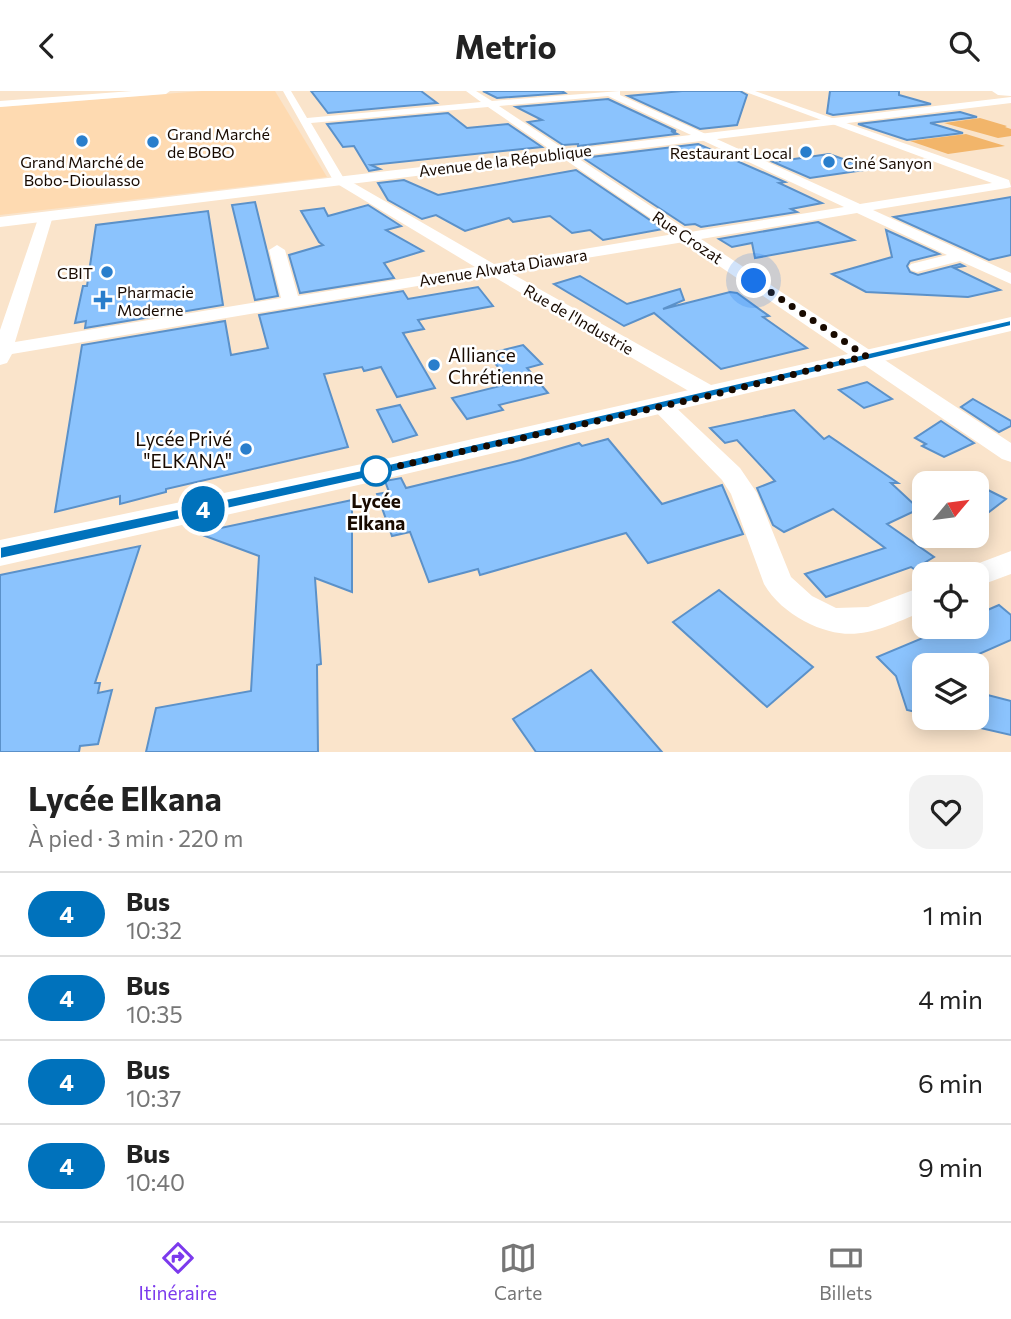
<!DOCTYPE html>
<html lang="fr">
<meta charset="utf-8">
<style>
:root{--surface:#fff;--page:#f2f2f2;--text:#222;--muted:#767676;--line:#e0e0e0;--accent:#7c3aed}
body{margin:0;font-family:Commissioner,sans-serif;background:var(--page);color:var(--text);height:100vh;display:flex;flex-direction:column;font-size:26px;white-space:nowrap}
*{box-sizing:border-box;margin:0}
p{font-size:23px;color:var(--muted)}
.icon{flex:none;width:38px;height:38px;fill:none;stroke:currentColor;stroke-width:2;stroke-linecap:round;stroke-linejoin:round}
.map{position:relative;height:661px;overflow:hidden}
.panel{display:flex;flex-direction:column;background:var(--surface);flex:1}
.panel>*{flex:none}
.badge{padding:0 14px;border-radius:23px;font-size:24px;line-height:46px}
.needle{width:46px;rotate:61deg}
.fabs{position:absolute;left:912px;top:380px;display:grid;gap:14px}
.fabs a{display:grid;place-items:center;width:77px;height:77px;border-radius:14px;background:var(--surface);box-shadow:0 4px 18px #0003;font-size:35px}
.you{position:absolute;width:35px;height:35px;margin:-18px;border:5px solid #fff;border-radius:50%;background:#1a73e8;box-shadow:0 0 0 10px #1a73e833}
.map>.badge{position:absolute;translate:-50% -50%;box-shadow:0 0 0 4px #fff}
.round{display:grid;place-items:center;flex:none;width:74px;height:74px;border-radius:21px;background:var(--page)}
.headline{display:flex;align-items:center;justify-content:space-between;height:119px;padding:0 28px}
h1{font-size:33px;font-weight:700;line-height:52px}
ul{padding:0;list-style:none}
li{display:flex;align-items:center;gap:21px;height:84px;padding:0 28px;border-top:2px solid var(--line)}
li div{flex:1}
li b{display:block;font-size:26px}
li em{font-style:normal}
li .badge{min-width:77px;font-weight:700;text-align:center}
header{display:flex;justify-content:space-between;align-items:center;height:91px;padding:0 28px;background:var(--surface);font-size:32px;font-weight:700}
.menu{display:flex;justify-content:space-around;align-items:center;height:98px;border-top:2px solid var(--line);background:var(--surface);font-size:19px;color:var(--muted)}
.menu a{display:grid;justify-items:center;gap:4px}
.menu .current{color:var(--accent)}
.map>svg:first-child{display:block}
.built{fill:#fedab1}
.green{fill:#f2b56a}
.building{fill:#8bc3fd;stroke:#5b91c9;stroke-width:2}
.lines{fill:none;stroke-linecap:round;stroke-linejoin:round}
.minor{fill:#fff;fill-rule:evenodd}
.tertiary{fill:#fff;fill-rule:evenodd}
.secondary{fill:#fff;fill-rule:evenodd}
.line{fill:#0072bc;stroke:#fff;stroke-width:2}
.walk{stroke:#180a00;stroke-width:7;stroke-dasharray:0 12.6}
.poi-dot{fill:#297ecc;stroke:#fff;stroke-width:2.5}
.stop-dot{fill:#fff;stroke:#0072bc;stroke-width:3.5}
.labels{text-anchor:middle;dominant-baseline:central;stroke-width:5;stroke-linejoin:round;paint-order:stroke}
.far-poi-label{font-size:16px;fill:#180a00;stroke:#fff;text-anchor:start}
.far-street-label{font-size:16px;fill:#180a00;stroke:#fff}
.poi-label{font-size:19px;fill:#180a00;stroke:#fff;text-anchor:start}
.stop-label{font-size:19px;font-weight:bold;fill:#180a00;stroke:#fff}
</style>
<header><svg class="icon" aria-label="back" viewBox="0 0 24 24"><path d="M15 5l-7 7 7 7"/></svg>Metrio<svg class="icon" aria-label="search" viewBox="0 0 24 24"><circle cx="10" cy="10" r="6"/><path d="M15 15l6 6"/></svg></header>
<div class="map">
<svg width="1011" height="661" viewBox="0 0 1011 661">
<rect width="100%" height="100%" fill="#fae4cb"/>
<path class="built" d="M202 0H275L327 86 0 124V16Z"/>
<g class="green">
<path d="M980 27 1007 35 1005 36 1011 38V45L998 47 944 32Z"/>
<path d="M966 43 1005 55 948 63 910 50Z"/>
</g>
<g class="building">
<path d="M311 0H421L437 12 328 22Z"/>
<path d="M483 0H562L565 2 497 7Z"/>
<path d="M682 0H740L747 4 737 34 700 38 628 5Z"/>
<path d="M830 0H899V4L931 13 833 24 827 22Z"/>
<path d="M608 8 676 40H671L677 43 578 55V53L563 54 528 31 542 29 516 16Z"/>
<path d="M960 21 977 26 930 32 963 42 907 49 858 33Z"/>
<path d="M448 22 467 37 508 33 542 56 371 74 380 78 369 80 354 55 343 56 327 33Z"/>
<path d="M698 53 785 91 779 92 822 112 791 118 797 121 701 136 695 133 685 134 583 67Z"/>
<path d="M829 63 871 78 810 87 773 71Z"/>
<path d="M576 79 663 138 603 149 590 139 572 142 550 125 513 131 509 127 465 140 436 124 422 128 388 109 378 92 404 89 438 104Z"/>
<path d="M1011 106V164L989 169 894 126Z"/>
<path d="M255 111 278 205 255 209 232 114Z"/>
<path d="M368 114 401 135 386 139 423 160 384 172 394 187 300 202 289 164 323 154 319 151 301 120 324 117 328 125Z"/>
<path d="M208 120 223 214 85 237 86 230 75 232 83 195H87L96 134Z"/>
<path d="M818 131 854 149 755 167 752 152 732 156 719 148Z"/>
<path d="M886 139 939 163 910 170 907 175 910 181 918 184 960 173 964 175 954 177 1000 199 968 206 866 201 832 183 892 166Z"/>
<path d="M580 185 627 213 680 198 684 209 663 218 730 201 737 202 769 225 763 226 807 257 721 278 654 222 624 235 554 193Z"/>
<path d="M478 196 493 215 418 229 424 238 403 242 435 297 397 306 381 276 364 280 362 276 324 283 348 356 166 398V401L120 413V405L55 421 82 254 225 230 231 264 268 257 259 224 403 200 408 208Z"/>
<path d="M523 254 542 273 527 277 548 302 499 314 503 319 467 328 452 307 512 292 487 263Z"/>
<path d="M867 291 892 308 864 317 839 299Z"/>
<path d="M973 308 1011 330V335L999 341 961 316Z"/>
<path d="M400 314 417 344 393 351 377 319Z"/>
<path d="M794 319 824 348 829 345 898 392H891L919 418 887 433 934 466 914 478 911 476 826 506 805 483 885 457 833 418 784 441 773 434 757 397 775 390 737 349 725 352 710 337Z"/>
<path d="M941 330 974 352 944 366 922 355 926 353 915 347Z"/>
<path d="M608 348 662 413 722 394 743 443 648 472 626 442 480 484 478 478 429 491 410 441 392 445 377 403 389 401 385 390 401 387 406 397 521 369 579 352 582 355Z"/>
<path d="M976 393 1006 408 976 431Z"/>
<path d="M352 409V501L315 487 321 573 317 574 318 661H146L156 617 251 600 259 465 197 442Z"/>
<path d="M140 455 95 592H100L98 602 112 599 98 653 80 655 79 661H0V484Z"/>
<path d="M719 499 813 576 767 616 673 531Z"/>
<path d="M999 514 1011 524V549L954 574H924V623L907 619 896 585 877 566 949 536H976V524Z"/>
<path d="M591 579 662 661H536L513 628Z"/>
<path d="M976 601 1011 610V644L976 636Z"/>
</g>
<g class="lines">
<g class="minor">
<path d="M132 0H170L166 3 0 16V10Z"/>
<path d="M283 0H291L307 27 481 11 466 0H476L492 10 620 0V4L860 113 992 92 743 0H755L1009 89 1011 96 1007 97 873 119 1011 182V193L960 170 917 181 911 179 909 176 911 173 947 164 857 122 701 148 1011 352V371L1002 368 684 151 507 180 720 299 723 304 720 309H704L489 183 12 263 7 272 0 274V239L39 125 46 121 53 125 15 251 281 207 269 159 277 154 285 159 298 205 475 176 334 91ZM608 5 844 116 690 141 499 15ZM488 16 674 143 494 173 343 86 311 32Z"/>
<path d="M661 308 669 310 740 377 757 402 791 486 812 505 836 517 868 516 924 495V520C878 539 852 555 804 530 788 521 773 509 764 493L731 403 722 389 650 315 653 310Z"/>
<path d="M1011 460V483L976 496V483H962L966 477Z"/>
</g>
<g class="tertiary">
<path d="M1011 6V12L0 136V126Z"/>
<path d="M1011 226V240L376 390 0 475V449L376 370Z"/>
</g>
<path class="secondary" d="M992 0H1011V5L998 4Z"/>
</g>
<path class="line" d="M1011 229V235L376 385 0 468V456L376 376Z"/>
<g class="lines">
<path class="walk" d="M376 380 712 304 866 265 754 190"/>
</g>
<g class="poi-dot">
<circle cx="82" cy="50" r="7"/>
<circle cx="153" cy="51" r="7"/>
<circle cx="806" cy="61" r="7"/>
<circle cx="829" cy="71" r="7"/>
<circle cx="107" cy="181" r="7"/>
<path d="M99.5 198.5h7v7h7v7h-7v7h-7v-7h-7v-7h7z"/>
<circle cx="434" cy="274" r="7"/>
<circle cx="246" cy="358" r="7"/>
</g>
<circle class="stop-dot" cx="376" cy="380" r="14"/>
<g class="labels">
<g class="far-poi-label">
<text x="167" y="42">Grand Marché<tspan x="167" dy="18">de BOBO</tspan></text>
<text x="792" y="61" text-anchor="end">Restaurant Local</text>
<text x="82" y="70" text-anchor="middle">Grand Marché de<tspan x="82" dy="18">Bobo-Dioulasso</tspan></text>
<text x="843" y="71">Ciné Sanyon</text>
<text x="93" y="181" text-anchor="end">CBIT</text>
<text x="117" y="200">Pharmacie<tspan x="117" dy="18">Moderne</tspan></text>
</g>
<g class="far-street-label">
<text transform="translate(505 69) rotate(-7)">Avenue de la République</text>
<text transform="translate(688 146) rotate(34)">Rue Crozat</text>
<text transform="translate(503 176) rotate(-9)">Avenue Alwata Diawara</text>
<text transform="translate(579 228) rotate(30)">Rue de l'Industrie</text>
</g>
<g class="poi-label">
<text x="448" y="263">Alliance<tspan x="448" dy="22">Chrétienne</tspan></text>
<text x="232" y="347" text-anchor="end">Lycée Privé<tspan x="232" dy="22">"ELKANA"</tspan></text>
</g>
<g class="stop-label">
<text x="376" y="409">Lycée<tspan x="376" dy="22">Elkana</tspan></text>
</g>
</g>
</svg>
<div class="fabs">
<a><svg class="needle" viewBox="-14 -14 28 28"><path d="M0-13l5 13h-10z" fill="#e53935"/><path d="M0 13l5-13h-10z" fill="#767676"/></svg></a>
<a><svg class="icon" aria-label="locate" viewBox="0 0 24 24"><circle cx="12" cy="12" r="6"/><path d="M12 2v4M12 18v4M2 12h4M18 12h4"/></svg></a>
<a><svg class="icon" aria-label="layers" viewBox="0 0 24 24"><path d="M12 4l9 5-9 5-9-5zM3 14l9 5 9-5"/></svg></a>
</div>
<div class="you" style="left:754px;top:190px"></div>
<b class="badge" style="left:203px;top:418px;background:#0072bc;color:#fff">4</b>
</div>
<section class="panel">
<div class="headline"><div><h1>Lycée Elkana</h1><p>À pied · 3 min · 220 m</p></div><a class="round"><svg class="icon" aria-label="heart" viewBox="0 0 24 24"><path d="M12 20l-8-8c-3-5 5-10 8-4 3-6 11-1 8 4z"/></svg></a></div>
<ul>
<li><span class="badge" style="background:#0072bc;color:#fff">4</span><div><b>Bus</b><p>10:32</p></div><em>1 min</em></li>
<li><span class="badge" style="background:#0072bc;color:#fff">4</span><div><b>Bus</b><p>10:35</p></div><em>4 min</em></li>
<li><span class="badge" style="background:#0072bc;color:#fff">4</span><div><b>Bus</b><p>10:37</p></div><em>6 min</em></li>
<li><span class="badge" style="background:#0072bc;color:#fff">4</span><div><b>Bus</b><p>10:40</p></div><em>9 min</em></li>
</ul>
</section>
<nav class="menu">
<a class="current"><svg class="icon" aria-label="directions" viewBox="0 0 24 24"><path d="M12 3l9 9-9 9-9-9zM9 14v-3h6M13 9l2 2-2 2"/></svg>Itinéraire</a>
<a><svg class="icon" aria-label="map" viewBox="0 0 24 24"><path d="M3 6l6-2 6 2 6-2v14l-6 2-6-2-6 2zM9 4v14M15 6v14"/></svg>Carte</a>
<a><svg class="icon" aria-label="tickets" viewBox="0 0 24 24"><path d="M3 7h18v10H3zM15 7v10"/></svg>Billets</a>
</nav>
